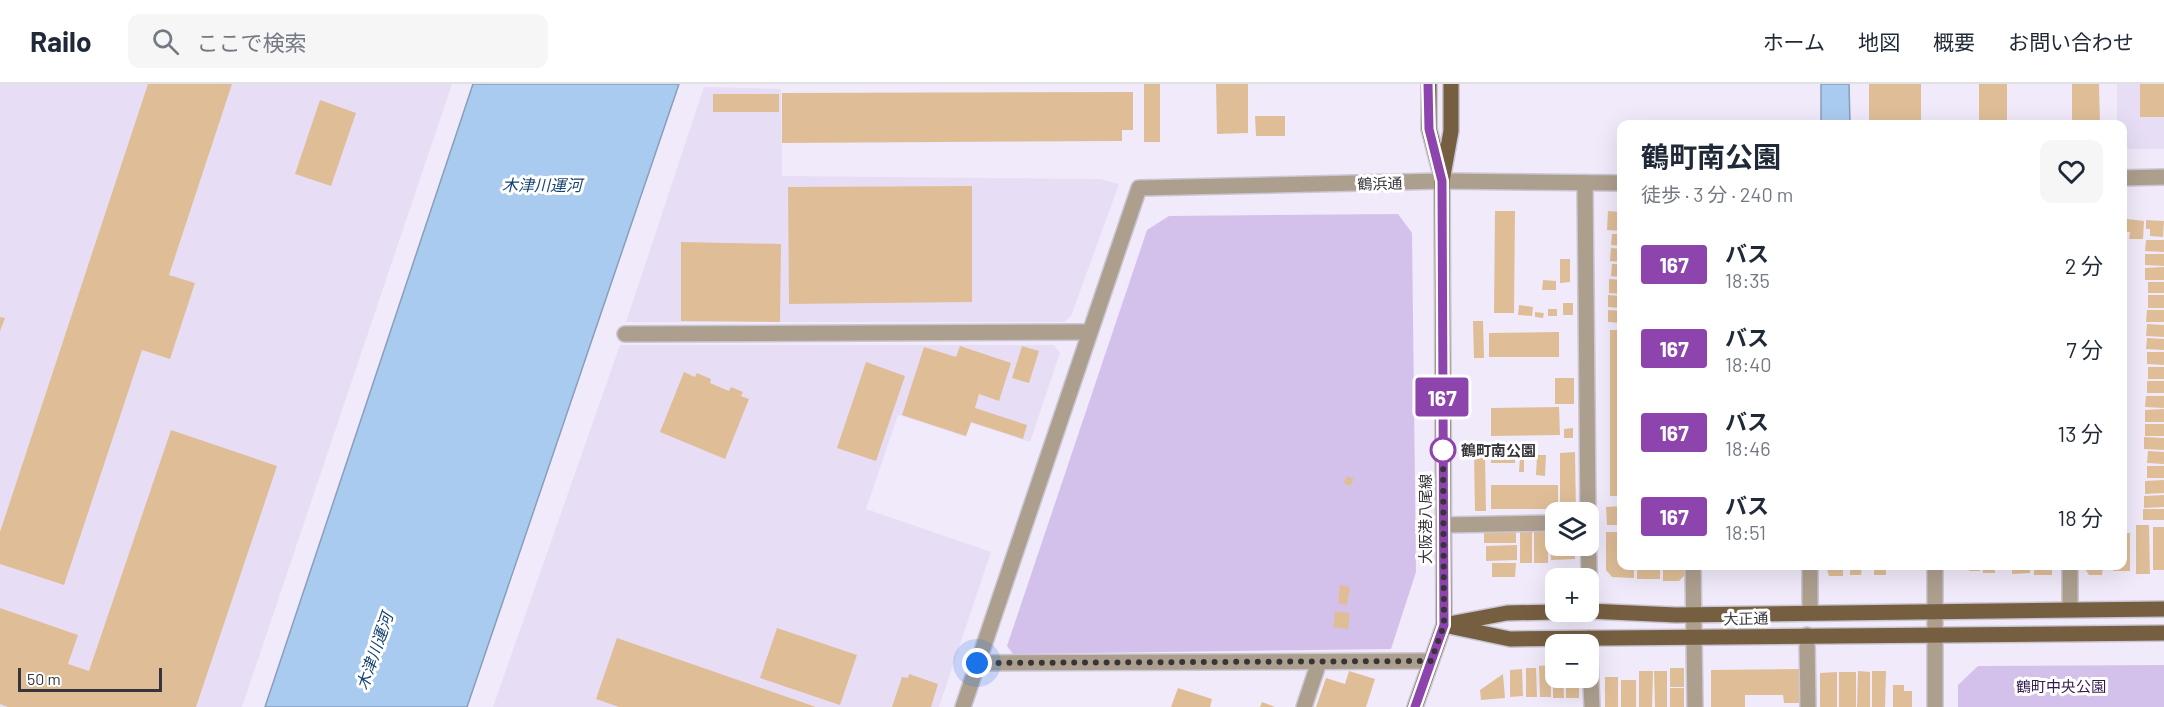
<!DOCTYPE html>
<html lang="ja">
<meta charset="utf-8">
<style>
:root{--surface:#fff;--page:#f6f6f7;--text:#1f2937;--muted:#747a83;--line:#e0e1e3}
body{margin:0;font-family:Barlow,"Noto Sans JP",sans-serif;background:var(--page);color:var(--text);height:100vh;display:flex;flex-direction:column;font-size:22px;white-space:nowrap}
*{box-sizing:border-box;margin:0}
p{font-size:20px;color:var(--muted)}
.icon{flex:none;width:33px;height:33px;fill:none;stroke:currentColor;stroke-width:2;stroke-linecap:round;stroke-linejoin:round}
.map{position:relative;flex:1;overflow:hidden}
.sheet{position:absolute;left:1617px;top:36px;width:510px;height:450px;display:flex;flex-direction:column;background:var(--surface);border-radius:12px;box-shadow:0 6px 24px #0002}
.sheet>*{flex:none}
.badge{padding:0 12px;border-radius:4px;font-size:21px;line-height:39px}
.buttons{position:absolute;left:1545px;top:418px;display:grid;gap:12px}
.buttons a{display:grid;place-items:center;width:54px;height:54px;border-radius:12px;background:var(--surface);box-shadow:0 6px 24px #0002;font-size:30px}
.scale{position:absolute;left:18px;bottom:15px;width:144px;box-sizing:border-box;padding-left:6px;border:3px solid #37343a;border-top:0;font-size:16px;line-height:21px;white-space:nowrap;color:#37343a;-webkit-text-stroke:4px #fff;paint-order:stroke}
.you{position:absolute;width:30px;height:30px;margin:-15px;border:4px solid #fff;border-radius:50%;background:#1a73e8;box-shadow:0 0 0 9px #1a73e833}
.map>.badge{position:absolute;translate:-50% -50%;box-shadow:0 0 0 3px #fff}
.round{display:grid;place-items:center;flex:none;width:63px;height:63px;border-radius:12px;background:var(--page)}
.head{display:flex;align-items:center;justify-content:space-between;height:102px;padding:0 24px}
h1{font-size:28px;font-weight:700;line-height:45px}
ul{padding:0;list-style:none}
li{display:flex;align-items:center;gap:18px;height:84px;padding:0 24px}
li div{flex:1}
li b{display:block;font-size:22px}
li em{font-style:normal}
li .badge{min-width:66px;font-weight:700;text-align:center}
header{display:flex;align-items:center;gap:36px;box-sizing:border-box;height:84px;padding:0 30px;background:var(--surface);border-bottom:2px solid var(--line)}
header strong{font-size:28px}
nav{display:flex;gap:33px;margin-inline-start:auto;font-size:21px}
.search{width:420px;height:54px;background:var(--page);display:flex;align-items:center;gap:15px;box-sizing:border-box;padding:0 21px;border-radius:12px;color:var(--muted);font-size:22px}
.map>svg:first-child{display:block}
.built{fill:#e7def5}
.green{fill:#d3c1eb}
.water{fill:#aacbf0;stroke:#889eb9;stroke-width:1.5}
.building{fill:#dfbe97}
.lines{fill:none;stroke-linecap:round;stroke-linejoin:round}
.minor-casing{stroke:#cbc6d4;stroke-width:18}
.major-casing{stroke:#cbc6d4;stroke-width:18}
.minor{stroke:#ad9f8e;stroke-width:15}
.major{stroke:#765e40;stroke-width:15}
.line-casing{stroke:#fff;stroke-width:14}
.line{stroke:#8e44ad;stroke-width:9}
.walk{stroke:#37343a;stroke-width:6;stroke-dasharray:0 10.8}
.stop-dot{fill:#fff;stroke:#8e44ad;stroke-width:3}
.labels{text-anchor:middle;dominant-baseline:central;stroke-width:6;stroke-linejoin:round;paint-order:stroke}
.street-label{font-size:15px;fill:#37343a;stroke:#fff}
.stop-label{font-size:15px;font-weight:bold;fill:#37343a;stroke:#fff;text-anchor:start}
.park-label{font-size:15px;fill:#341a4f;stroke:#fff}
.water-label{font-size:16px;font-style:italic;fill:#164372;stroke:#fff}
</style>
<header>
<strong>Railo</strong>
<div class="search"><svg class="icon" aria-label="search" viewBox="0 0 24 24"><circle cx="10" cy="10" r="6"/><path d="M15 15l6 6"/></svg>ここで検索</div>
<nav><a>ホーム</a><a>地図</a><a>概要</a><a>お問い合わせ</a></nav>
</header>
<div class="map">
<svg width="2164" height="623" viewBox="0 0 2164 623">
<rect width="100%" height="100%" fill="#f0eafa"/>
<g class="built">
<path d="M0 0H452L242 623H0Z"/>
<path d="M2117 0H2164V65H2123L2122 40H2117Z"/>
<path d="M704 3 781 5 782 92 1100 95 1119 100 1071 232 1064 238H626Z"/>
<path d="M620 261H1054L1060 269 1030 358 971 339 966 353 898 331 866 425 991 468 939 623H493Z"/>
</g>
<g class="green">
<path d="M1398 130 1412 149 1416 488 1391 565 1013 570 1007 562 1147 146 1169 132Z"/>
<path d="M2164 581V623H1958V601L1978 582Z"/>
</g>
<g class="water">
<path d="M473 0H679L467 623H265Z"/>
<path d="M1821 0H1849L1850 40H1821Z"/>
</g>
<g class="building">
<path d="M148 0H232L169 191 195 199 170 275 142 266 64 501 0 480V448Z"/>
<rect x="1144" y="0" width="16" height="58"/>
<path d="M1216 0H1248V49L1217 50Z"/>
<rect x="1869" y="0" width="52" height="40"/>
<rect x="1979" y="0" width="28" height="38"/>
<path d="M2072 0H2099L2100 40H2072Z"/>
<rect x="2140" y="0" width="24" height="33"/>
<path d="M1133 8V46H1122V57L782 59V9Z"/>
<rect x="713" y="10" width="66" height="18"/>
<path d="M320 16 356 29 331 102 295 90Z"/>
<path d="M1255 32H1285V52H1256Z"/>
<path d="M972 102V218L789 220 788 103Z"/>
<path d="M1495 127H1515L1514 229H1494Z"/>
<path d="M1608 127 1622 128V147L1607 146Z"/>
<path d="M2127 135 2144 137 2143 155H2129L2130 148H2126Z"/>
<path d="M2146 136 2164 137 2163 153 2150 152V145H2146Z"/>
<path d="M1612 150H1622V162L1611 161Z"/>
<path d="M2146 156H2164V168L2145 167Z"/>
<path d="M681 158 781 160 780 238 681 237Z"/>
<path d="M1611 164 1622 165V178L1610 177Z"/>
<path d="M2145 170H2164V182L2145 181Z"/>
<path d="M1560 175H1570V198L1560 199Z"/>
<path d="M1612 180H1622V193L1611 192Z"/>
<path d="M2164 183V196H2145V184Z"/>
<path d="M1609 195 1622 196V210L1609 209Z"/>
<path d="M1543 196 1556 197V206H1542Z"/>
<rect x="2148" y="198" width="16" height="11"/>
<path d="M1608 211 1622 212V224L1608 223Z"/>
<rect x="2148" y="211" width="16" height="13"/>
<rect x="1563" y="219" width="10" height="12"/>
<path d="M1519 221 1533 223 1532 232 1518 231Z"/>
<rect x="1548" y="225" width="9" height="7"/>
<path d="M1608 226 1622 227V239L1608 238Z"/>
<path d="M2147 226H2164V238H2146Z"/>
<path d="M1535 228 1544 229 1543 234 1535 233Z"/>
<path d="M0 233 5 234 0 247Z"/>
<path d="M1473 237H1483L1484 274H1474Z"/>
<path d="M2147 240 2164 241V253L2146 252Z"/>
<rect x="1610" y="246" width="12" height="166"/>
<path d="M1559 248V273H1489V249Z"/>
<path d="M2147 254 2164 255V266L2146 265Z"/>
<path d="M960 262 1011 279 999 317 979 310 975 324 1027 341 1023 355 971 338 966 352 902 331 924 263 956 273Z"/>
<path d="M1022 262 1039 267 1029 299 1012 294Z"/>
<path d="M2147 268H2164V281L2147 280Z"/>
<path d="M866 278 905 292 876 377 837 364Z"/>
<rect x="2148" y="283" width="16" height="12"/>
<path d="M684 288 695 293 697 289 711 295 710 299 729 307 731 303 743 308 741 312 749 315 725 375 660 348Z"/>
<rect x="1555" y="294" width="19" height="26"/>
<rect x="2147" y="297" width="17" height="12"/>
<path d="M2146 312H2164V324L2145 323Z"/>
<path d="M1559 323 1560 351 1491 352V324Z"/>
<path d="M2164 325V338H2145V326Z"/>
<rect x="2145" y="340" width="19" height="12"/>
<path d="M1573 344V354H1564V345Z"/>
<path d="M171 346 277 382 196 623H8L0 620V524L78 551 68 580 89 587Z"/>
<path d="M2144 353 2164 354V366L2144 365Z"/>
<path d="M2148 367 2164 368V380L2147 379Z"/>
<path d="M1575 368 1576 429H1560V369Z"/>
<rect x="1491" y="369" width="24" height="10"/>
<path d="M1474 371H1485L1486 427H1475Z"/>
<path d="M1537 371H1546L1545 392 1536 391Z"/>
<path d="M1520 374H1524V388H1519Z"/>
<rect x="2147" y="382" width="17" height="12"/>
<path d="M1347 392 1354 395 1350 402 1343 399Z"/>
<path d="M2164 396V409L2145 410V397Z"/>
<rect x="1491" y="401" width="67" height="24"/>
<path d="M2164 411V423L2144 424V412Z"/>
<path d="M1621 422V441H1607L1606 423Z"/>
<rect x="2143" y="425" width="21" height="11"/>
<path d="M2136 441H2149L2150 490H2136Z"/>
<rect x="2153" y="443" width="11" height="43"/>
<rect x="1484" y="445" width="32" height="14"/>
<path d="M1532 445V479H1520V446Z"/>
<rect x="1534" y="445" width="14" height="34"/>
<path d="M1552 446H1556V461L1552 460Z"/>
<path d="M1606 448H1622V482H1634V494L1612 493 1606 486Z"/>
<path d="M2122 449H2130V487H2113V482H2122Z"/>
<path d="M1517 461V476L1486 477V462Z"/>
<path d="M1574 462 1575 475 1551 476V463Z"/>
<path d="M1492 479H1516L1515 493H1492Z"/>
<rect x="1637" y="482" width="23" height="13"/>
<path d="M1663 482H1685V491L1679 497H1663Z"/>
<path d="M1826 482H1843V492H1829Z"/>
<path d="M1850 482H1862L1861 491H1850Z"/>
<rect x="1874" y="482" width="12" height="9"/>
<path d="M1963 482H1980V487H1970Z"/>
<rect x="1983" y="482" width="12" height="7"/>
<path d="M2012 482H2030V489L2012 490Z"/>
<rect x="2034" y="482" width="18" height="9"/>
<path d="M2083 482H2103L2102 491H2089Z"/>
<path d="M1340 501 1350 503 1347 521 1338 519Z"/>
<path d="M1335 527 1350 529 1348 545 1333 543Z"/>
<path d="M777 544 857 571 840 621 760 594Z"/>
<path d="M617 554 816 623H619L596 615Z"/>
<path d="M1553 579H1556V594H1563L1564 614H1553Z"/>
<path d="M1550 581 1551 613H1540L1539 582Z"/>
<path d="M1526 584H1536L1537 613H1526Z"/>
<rect x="1670" y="584" width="14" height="19"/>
<path d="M1522 585 1523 612 1510 613V586Z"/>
<path d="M1802 585 1803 619H1784L1783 611H1745V623H1711V586Z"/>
<path d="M1349 587 1375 595 1366 623H1316L1326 594 1345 600Z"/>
<path d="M1639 587H1653L1652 623H1639Z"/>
<path d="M1654 587H1667V623H1655Z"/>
<path d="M1858 587 1870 588V623H1857Z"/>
<path d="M1872 587H1886L1885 623H1872Z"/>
<path d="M1837 588V623H1820V589Z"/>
<rect x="1839" y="588" width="17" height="35"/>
<path d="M909 590 938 600 931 623H892L902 593 908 594Z"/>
<path d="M1503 590 1505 614 1481 616 1480 606Z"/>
<rect x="1605" y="593" width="13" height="30"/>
<rect x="1566" y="594" width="13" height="20"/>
<rect x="1621" y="596" width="15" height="27"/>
<path d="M1893 601H1904V607H1912V623H1893Z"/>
<path d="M1178 604 1212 615 1210 623H1171Z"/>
<rect x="1670" y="604" width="14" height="19"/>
<path d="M1262 618 1275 623H1260Z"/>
</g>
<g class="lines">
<defs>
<g id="minor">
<path d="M2122 94 2164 93"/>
<path d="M1585 99 1588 429"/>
<path d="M625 250 1089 248"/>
<path d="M1444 441 1556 439"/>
<path d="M1588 441 1590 527"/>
<path d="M1693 482 1695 623"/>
<path d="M1810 482V527"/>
<path d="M2070 482V525"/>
<path d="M1807 551 1808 623"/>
<path d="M1589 554 1592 623"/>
<path d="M977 579 1431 577"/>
<path d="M963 623 1139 104 1442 97 1622 99"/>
<path d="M1304 623 1319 578"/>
<path d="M1935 623V482"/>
</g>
<g id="major">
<path d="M1429 0V45L1441 91"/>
<path d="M1588 527 1676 531 2164 525"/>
<path d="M1449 540 1507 529 1556 528"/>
<path d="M1444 541 1510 555 2164 549"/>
<path d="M1415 623 1444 541 1442 97 1451 47V0"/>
</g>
</defs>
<use href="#minor" class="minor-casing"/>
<use href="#major" class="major-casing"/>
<use href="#minor" class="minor"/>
<use href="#major" class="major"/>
</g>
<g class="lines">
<defs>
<path id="line" d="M1415 623 1444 541 1442 97 1429 45 1428 0"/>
</defs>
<use href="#line" class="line-casing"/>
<use href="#line" class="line"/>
<path class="walk" d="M977 579 1431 577 1444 541 1443 362V366"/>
</g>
<circle class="stop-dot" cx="1443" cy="366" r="12"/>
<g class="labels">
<g class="street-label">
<text transform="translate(1380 99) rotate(-1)">鶴浜通</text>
<text transform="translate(1425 435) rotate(-90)">大阪港八尾線</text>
<text transform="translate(1746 534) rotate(-1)">大正通</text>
</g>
<g class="stop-label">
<text x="1461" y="366">鶴町南公園</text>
</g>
<g class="park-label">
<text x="2061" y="602">鶴町中央公園</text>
</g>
<g class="water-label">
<text x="542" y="100">木津川運河</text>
<text transform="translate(374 567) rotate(-71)">木津川運河</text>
</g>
</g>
</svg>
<div class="buttons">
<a><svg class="icon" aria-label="layers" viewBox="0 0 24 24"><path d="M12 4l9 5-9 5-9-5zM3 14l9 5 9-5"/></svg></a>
<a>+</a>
<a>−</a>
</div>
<div class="scale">50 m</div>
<div class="you" style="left:977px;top:579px"></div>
<b class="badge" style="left:1442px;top:313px;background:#8e44ad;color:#fff">167</b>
<section class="sheet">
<div class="head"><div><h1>鶴町南公園</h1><p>徒歩 · 3 分 · 240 m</p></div><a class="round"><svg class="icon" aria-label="heart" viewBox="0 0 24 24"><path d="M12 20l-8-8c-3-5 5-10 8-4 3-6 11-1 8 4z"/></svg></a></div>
<ul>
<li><span class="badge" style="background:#8e44ad;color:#fff">167</span><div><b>バス</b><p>18:35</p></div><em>2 分</em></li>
<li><span class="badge" style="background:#8e44ad;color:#fff">167</span><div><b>バス</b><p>18:40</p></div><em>7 分</em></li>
<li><span class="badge" style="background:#8e44ad;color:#fff">167</span><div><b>バス</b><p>18:46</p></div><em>13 分</em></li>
<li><span class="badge" style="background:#8e44ad;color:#fff">167</span><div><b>バス</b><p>18:51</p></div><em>18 分</em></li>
</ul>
</section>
</div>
